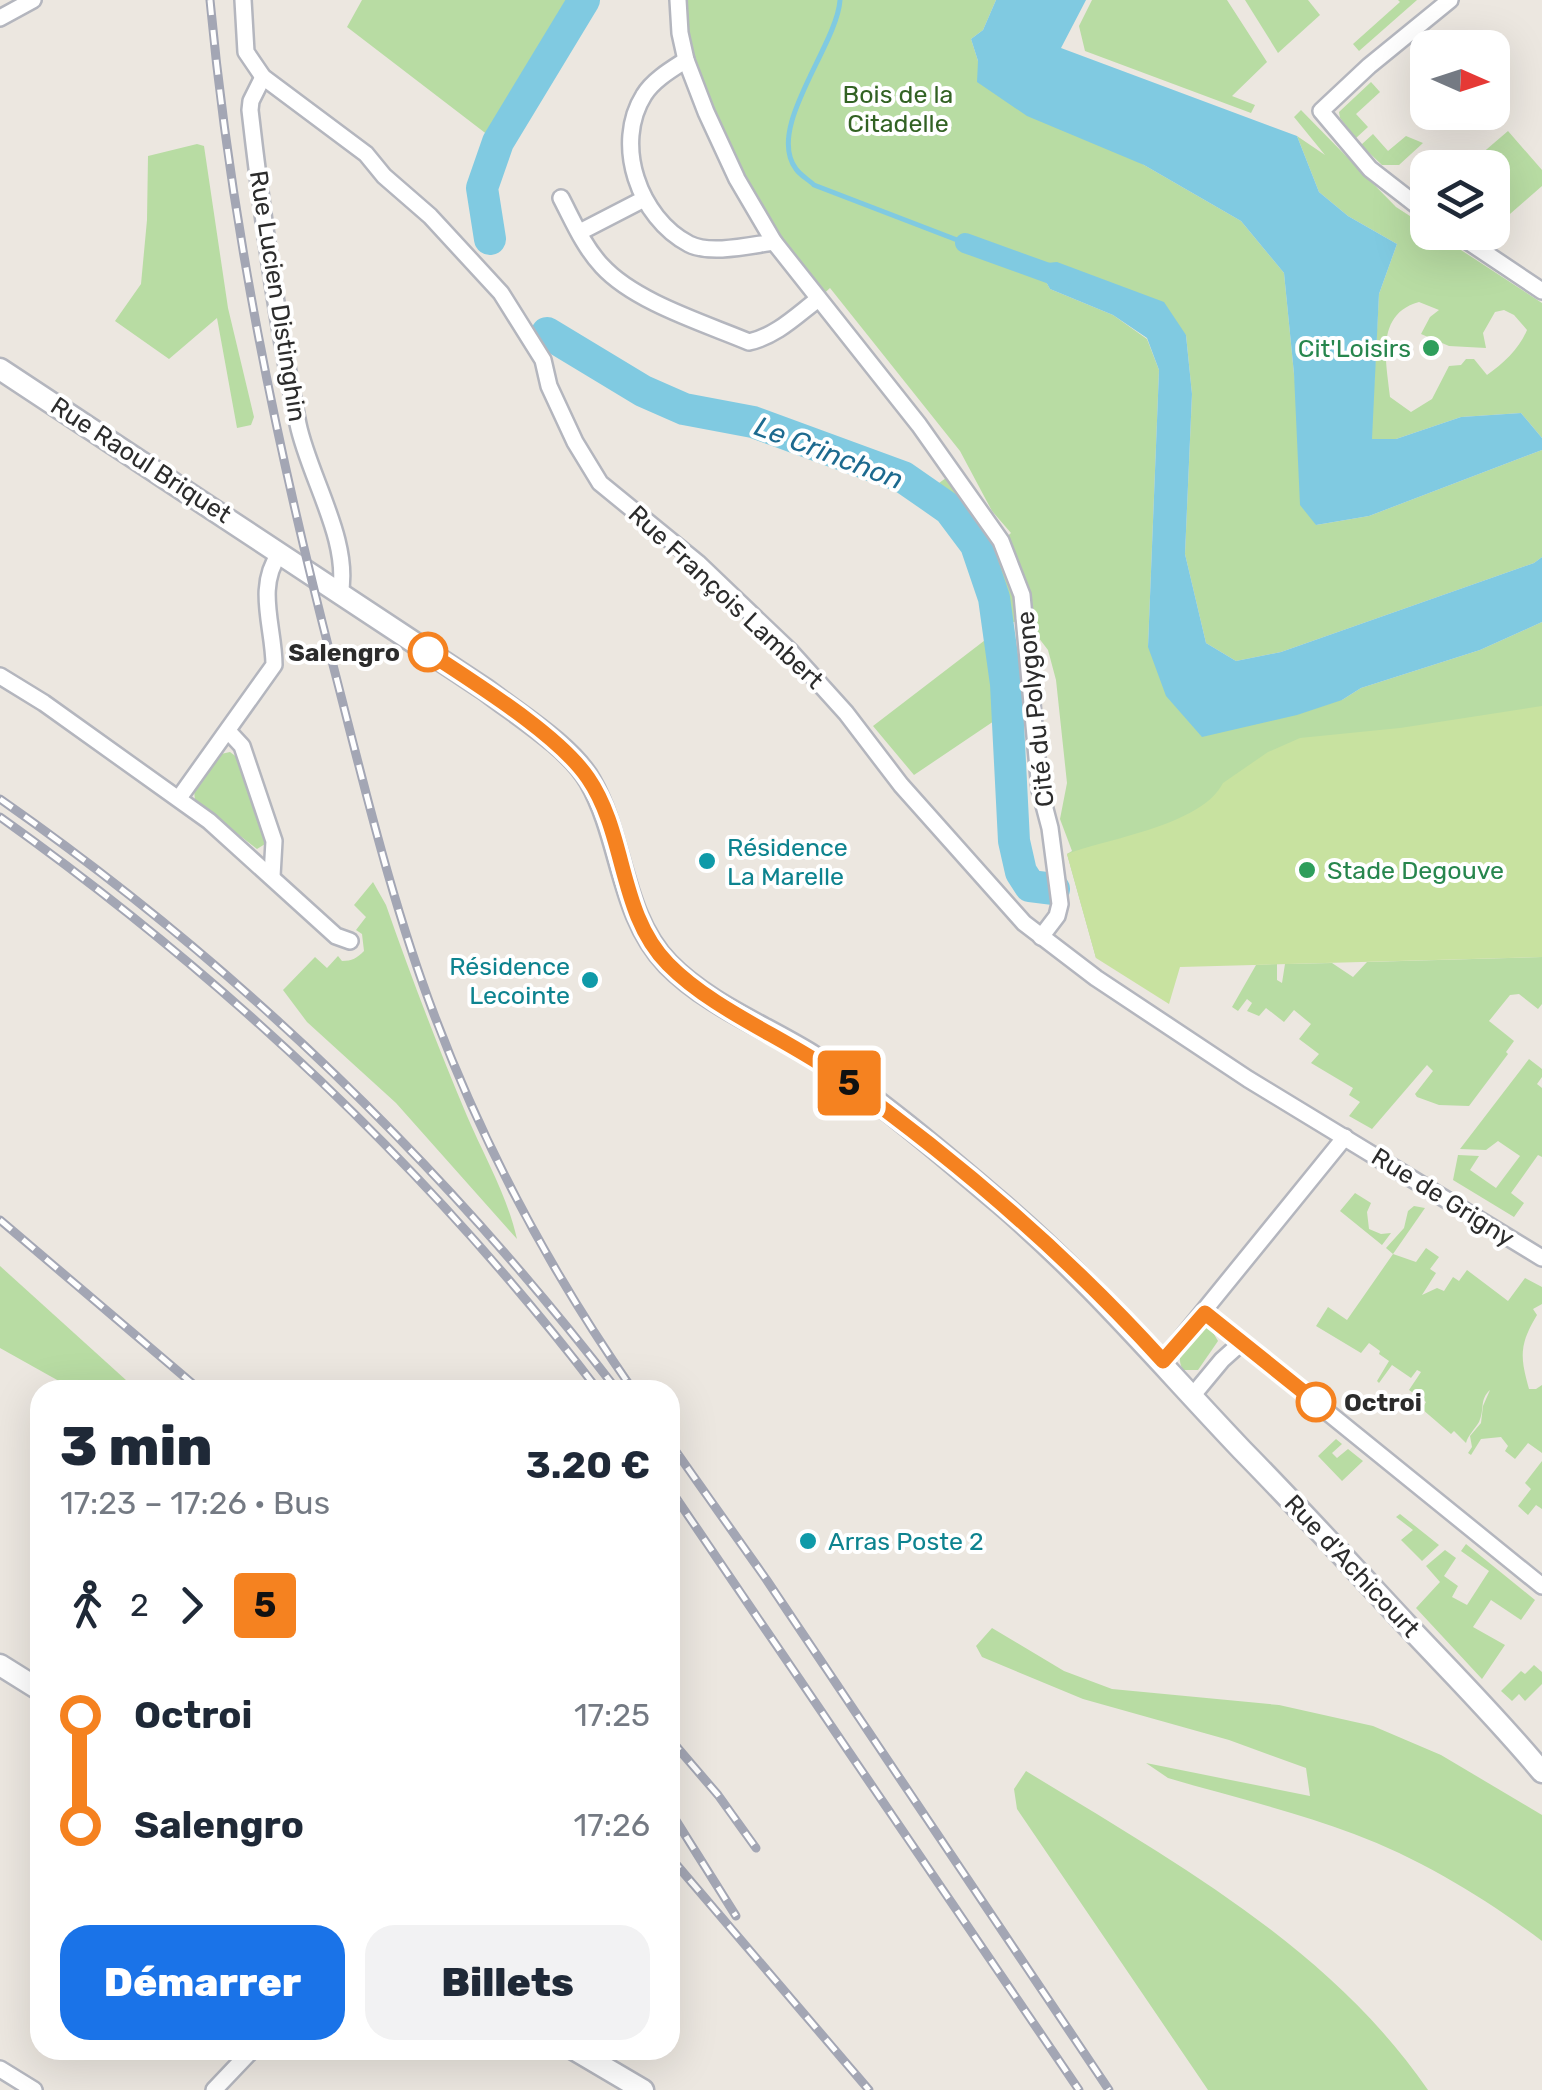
<!DOCTYPE html>
<html lang="fr">
<meta charset="utf-8">
<style>
:root{--surface:#fff;--page:#f2f2f3;--text:#1f2937;--muted:#747a83;--accent:#1a73e8}
body{margin:0;font-family:Rubik,sans-serif;background:var(--page);color:var(--text);height:100vh;display:flex;flex-direction:column;font-size:38px;white-space:nowrap}
*{box-sizing:border-box;margin:0}
p{font-size:32px;color:var(--muted)}
.icon{flex:none;width:55px;height:55px;fill:none;stroke:currentColor;stroke-width:2;stroke-linecap:round;stroke-linejoin:round}
.map{position:relative;flex:1;overflow:hidden}
.drawer{position:absolute;left:30px;top:1380px;width:650px;height:680px;display:flex;flex-direction:column;background:var(--surface);border-radius:30px;box-shadow:0 10px 40px #0002}
.drawer>*{flex:none}
.badge{padding:0 20px;border-radius:8px;font-size:35px;line-height:65px}
.needle{width:65px;rotate:93deg}
.fabs{position:absolute;left:1410px;top:30px;display:grid;gap:20px}
.fabs a{display:grid;place-items:center;width:100px;height:100px;border-radius:20px;background:var(--surface);box-shadow:0 10px 40px #0002;font-size:50px}
.map>.badge{position:absolute;translate:-50% -50%;box-shadow:0 0 0 5px #fff}
.legs{display:flex;align-items:center;gap:15px;height:110px;padding:0 30px;font-size:32px}
.legs p{margin-inline-start:auto}
.headline{display:flex;align-items:center;justify-content:space-between;height:170px;padding:0 30px}
h1{font-size:55px;font-weight:800;line-height:75px}
.primary-button{display:flex;gap:20px;margin-top:auto;padding:20px 30px}
.primary-button a{flex:1;height:115px;border-radius:30px;background:var(--accent);color:#fff;font-size:40px;font-weight:800;line-height:115px;text-align:center}
.primary-button a+a{background:var(--page);color:var(--text)}
ul{padding:0 30px;list-style:none}
li{display:flex;align-items:center;gap:35px;height:110px;font-size:38px}
li i{display:grid;place-items:center;width:15px;height:100%;margin:0 12px;background:currentColor}
li i::after{content:'';width:25px;height:25px;margin:-12px;border:8px solid;border-radius:50%;background:var(--surface)}
li p{margin-inline-start:auto}
li:first-child i{background:linear-gradient(#0000 50%,currentColor 0)}
li:last-child i{background:linear-gradient(currentColor 50%,#0000 0)}
.map>svg:first-child{display:block}
.green{fill:#b8dca3;fill-rule:evenodd}
.pitch{fill:#c8e2a0}
.water{fill:#80cae1}
.lines{fill:none;stroke-linecap:round;stroke-linejoin:round}
.stream{stroke:#80cae1;stroke-width:5}
.canal{stroke:#80cae1;stroke-width:20}
.river{stroke:#80cae1;stroke-width:32}
.minor-casing{stroke:#b4b6be;stroke-width:20}
.tertiary-casing{stroke:#b4b6be;stroke-width:25}
.minor{stroke:#fff;stroke-width:15}
.tertiary{stroke:#fff;stroke-width:20}
.rail-casing{stroke:#a3a6b4;stroke-width:9}
.rail{stroke:#fff;stroke-width:5;stroke-dasharray:15;stroke-linecap:butt}
.line-1-casing{stroke:#fff;stroke-width:22}
.line-1{stroke:#f58220;stroke-width:15}
.leisure-dot{fill:#2e9e5b;stroke:#fff;stroke-width:4}
.stop-1-dot{fill:#fff;stroke:#f58220;stroke-width:5}
.culture-dot{fill:#0f9aa8;stroke:#fff;stroke-width:4}
.labels{text-anchor:middle;dominant-baseline:central;stroke-width:8;stroke-linejoin:round;paint-order:stroke}
.park-label{font-size:25px;fill:#326223;stroke:#fff}
.street-label{font-size:25px;fill:#2c2c2c;stroke:#fff}
.leisure-label{font-size:25px;fill:#27864d;stroke:#fff;text-anchor:end}
.stop-label{font-size:25px;font-weight:bold;fill:#2c2c2c;stroke:#fff;text-anchor:end}
.culture-label{font-size:25px;fill:#0d838f;stroke:#fff;text-anchor:start}
.water-label{font-size:28px;font-style:italic;fill:#1d6a8f;stroke:#fff}
</style>
<div class="map">
<svg width="1542" height="2090" viewBox="0 0 1542 2090">
<rect width="100%" height="100%" fill="#ece7e0"/>
<g class="green">
<path d="M362 0H595C565 49 493 136 487 191 485 207 490 222 493 238L487 239 480 197 497 142 347 27Z"/>
<path d="M678 0H996L983 30 971 39 978 61 1144 165 1241 221 1284 273 1294 374 1316 525 1369 516 1542 450V557L1534 563 1281 652 1236 661 1206 643 1185 554 1192 394 1186 335 1036 264 1050 289 1113 315 1147 339 1159 370 1148 647 1342 700 1361 688 1480 650 1542 622V715L1096 958 1067 854 1072 851 1060 819 1067 783 1056 680 1048 650 1025 620 1008 623 1013 658 1022 815 1029 867 1039 877 1055 878 1057 897C1036 899 1026 894 1009 882L1000 717 914 775 873 726 993 634 971 547 949 513 934 500 903 481 784 437 678 410 634 391 545 341 546 329 622 377 677 404 744 414 796 429 932 488 953 473 1002 541 1011 533 992 511 960 451 830 288 817 300 774 242 706 112Z"/>
<path d="M1092 0H1227L1267 62 1232 96 1255 105 1251 113 1085 51 1079 26Z"/>
<path d="M1245 0H1308L1320 15 1278 53Z"/>
<path d="M1398 0H1417L1359 51 1353 44 1400 2Z"/>
<path d="M1371 82 1380 92 1356 114 1368 127 1356 138 1340 118 1339 112Z"/>
<path d="M1301 110 1396 207 1427 227 1428 232 1435 233 1542 303V438L1521 413 1461 417 1396 439H1371L1379 294 1397 244 1348 216 1319 192 1297 136 1325 155 1294 117ZM1419 302 1439 310 1430 317 1421 334 1449 346 1486 348 1483 333 1495 312 1504 310 1514 315 1527 330C1519 349 1504 363 1487 375L1474 359H1466L1461 365 1449 366 1432 399 1411 412 1390 397C1386 361 1375 314 1419 302Z"/>
<path d="M1508 131 1542 170V186L1495 227 1501 234 1490 241 1475 233 1492 232V168L1466 167Z"/>
<path d="M1373 134 1388 151 1406 136 1423 143 1399 165H1382L1361 145Z"/>
<path d="M197 144 204 146 228 308 254 417 251 425 237 428 217 318 169 359 115 321 141 284 147 220 148 156Z"/>
<path d="M230 752 238 758 264 833 265 844 257 849 195 801 194 790 221 754Z"/>
<path d="M373 882 386 905C411 977 438 1047 467 1116 485 1158 507 1195 517 1239L396 1103 307 1022 283 990 315 957 327 968 338 956 342 961C352 961 357 958 364 951L362 934 356 930 366 917 354 905Z"/>
<path d="M1542 957V1004L1538 1009 1519 994 1510 995 1489 1021 1514 1041 1506 1052 1508 1054 1469 1106 1439 1105 1417 1097 1415 1094 1433 1071 1427 1065 1372 1129 1349 1116 1360 1102 1349 1095 1353 1088 1311 1063 1319 1054 1299 1039 1311 1024 1294 1010 1284 1022 1266 1008 1259 1016 1247 1011 1252 1003 1247 999 1238 1011 1232 1007 1256 965 1277 964V980L1282 983 1285 964 1332 963 1353 977 1367 962Z"/>
<path d="M1529 1059 1542 1069V1077L1537 1084 1542 1088V1157L1538 1155 1511 1193 1524 1203 1514 1217 1453 1180 1458 1155 1479 1156 1470 1170 1496 1188 1520 1156 1498 1141 1486 1150 1460 1149Z"/>
<path d="M1355 1193 1371 1203 1367 1212 1369 1229 1381 1234 1391 1233 1382 1245 1340 1211Z"/>
<path d="M1414 1206 1425 1208 1393 1254 1416 1262 1426 1248 1439 1257 1430 1269 1436 1273 1422 1295 1437 1288 1444 1291 1453 1277 1459 1281 1467 1270 1508 1301 1525 1278 1542 1287V1304L1533 1309 1537 1315C1519 1345 1520 1357 1529 1389H1536L1542 1385V1453L1528 1443 1515 1459 1505 1451 1508 1446 1501 1437 1481 1439 1471 1455 1468 1453 1472 1447 1470 1436 1481 1423 1483 1406 1490 1390C1479 1400 1485 1409 1479 1422 1475 1429 1468 1435 1466 1443L1454 1431 1451 1434 1422 1409 1426 1402 1409 1390 1421 1372 1417 1370 1411 1378 1392 1365 1379 1383 1377 1381 1389 1361 1379 1354 1380 1351 1369 1343 1361 1353 1316 1326 1328 1307 1347 1320 1393 1254 1386 1248 1404 1228 1408 1211Z"/>
<path d="M0 1266 137 1390H75L0 1348Z"/>
<path d="M1205 1327 1211 1329 1218 1341 1198 1370H1183C1173 1354 1189 1334 1205 1327Z"/>
<path d="M1336 1439 1342 1444 1332 1453 1337 1458 1348 1449 1363 1461 1342 1481 1318 1456Z"/>
<path d="M1542 1461V1509L1536 1505 1528 1515 1518 1506 1531 1489 1525 1483Z"/>
<path d="M1400 1514 1439 1545 1422 1561 1401 1540 1413 1530 1396 1517Z"/>
<path d="M1466 1544 1535 1600 1521 1620 1491 1600 1473 1627 1505 1645 1482 1679 1416 1608 1440 1582 1426 1566 1445 1550 1456 1558 1444 1576 1458 1586 1452 1597 1467 1605 1489 1571 1461 1551Z"/>
<path d="M992 1628 1064 1671 1112 1689 1279 1705 1373 1726 1441 1755 1542 1815V1941C1485 1898 1421 1859 1354 1834 1293 1811 1229 1796 1168 1778L1146 1763 1310 1796 1306 1768 1229 1740 1083 1699 982 1657 976 1646Z"/>
<path d="M1534 1665 1542 1672V1684L1525 1701 1519 1694 1512 1701 1501 1691 1521 1671 1525 1674Z"/>
<path d="M1026 1771C1171 1860 1329 1946 1428 2090H1208L1017 1809 1014 1789Z"/>
</g>
<path class="pitch" d="M1542 706V957L1180 967 1169 1004 1096 958 1067 854C1110 838 1202 825 1223 783L1268 752 1300 738 1400 728Z"/>
<g class="water">
<path d="M996 0H1086L1061 48 1297 136 1319 192 1348 216 1397 244 1379 294 1372 439H1396L1461 417 1521 413 1542 438V450L1369 516 1316 525 1300 505 1294 374 1284 273 1241 221 1144 165 1027 116 977 82 978 61 971 39 983 30Z"/>
<path d="M1057 262 1164 302 1186 335 1192 394 1185 554 1206 643 1236 661 1281 652 1534 563 1542 557V622L1480 650 1361 688 1342 700 1297 715 1202 737 1166 696 1148 647 1159 370 1147 338 1113 315 1050 289 1036 264Z"/>
</g>
<g class="lines">
<path class="stream" d="M840 0C837 46 765 128 796 169 800 175 809 180 814 185L965 243"/>
<path class="canal" d="M965 243 1062 278"/>
<g class="river">
<path d="M490 239 482 188 498 142 584 0"/>
<path d="M547 333 643 391 684 409 753 422 903 477 949 509 976 545 994 598 1006 684 1014 841 1021 872 1030 886 1054 889"/>
</g>
<defs>
<g id="minor">
<path d="M243 0 246 52 263 77 366 154 384 176 430 216 501 293 543 360 549 386 575 442 600 483 698 563 790 651 846 713 901 785 1024 923 1096 978 1248 1079 1542 1258"/>
<path d="M678 0 680 33 686 60 706 112 737 179 774 242 919 425 1001 541 1022 595 1040 790 1050 828 1060 904 1057 916 1041 937"/>
<path d="M0 18 33 0"/>
<path d="M686 60C672 69 653 80 644 95 613 144 639 218 689 244 711 255 751 245 774 242"/>
<path d="M263 77 251 101 250 110C262 215 277 321 298 424 309 477 351 541 340 594"/>
<path d="M561 198C573 221 584 247 602 266 635 302 704 323 749 342 776 336 796 316 817 300"/>
<path d="M1428 214 1370 169 1321 111 1369 66 1450 0"/>
<path d="M580 232 642 200"/>
<path d="M1454 232 1542 291"/>
<path d="M0 676 44 703 209 821 336 936 350 941"/>
<path d="M229 732 242 746 274 841 272 876"/>
<path d="M179 798 274 665C274 627 255 587 280 553"/>
<path d="M1205 1313 1542 1586"/>
<path d="M1163 1361 1345 1137"/>
<path d="M1193 1395 1222 1360 1241 1343"/>
<path d="M0 2069 34 2090"/>
<path d="M214 2090 252 2050"/>
</g>
<g id="tertiary">
<path d="M0 369 486 690C517 714 571 747 590 781 623 839 620 914 668 964 707 1004 764 1026 811 1055 877 1098 939 1151 999 1202 1088 1278 1162 1366 1242 1450 1298 1507 1352 1566 1406 1624 1452 1673 1499 1720 1542 1772"/>
<path d="M0 1665 40 1690"/>
<path d="M575 2050 643 2090"/>
</g>
</defs>
<use href="#minor" class="minor-casing"/>
<use href="#tertiary" class="tertiary-casing"/>
<use href="#minor" class="minor"/>
<use href="#tertiary" class="tertiary"/>
<defs>
<g id="rail">
<path d="M210 0C231 225 276 443 332 661 363 780 391 902 435 1017 485 1149 552 1274 633 1390"/>
<path d="M0 799C235 963 442 1163 617 1390"/>
<path d="M0 817C226 978 429 1169 598 1390"/>
<path d="M0 1220 200 1390"/>
<path d="M670 1443 766 1579 1109 2090"/>
<path d="M670 1489 1079 2090"/>
<path d="M670 1739 718 1795 756 1848"/>
<path d="M670 1811 736 1916"/>
<path d="M670 1857 869 2090"/>
</g>
</defs>
<use href="#rail" class="rail-casing"/>
<use href="#rail" class="rail"/>
</g>
<g class="lines">
<defs>
<path id="line-1" d="M428 652C473 682 558 734 588 778 627 835 618 913 668 964 713 1010 786 1038 839 1076 955 1159 1067 1255 1163 1361L1205 1313 1316 1402"/>
</defs>
<use href="#line-1" class="line-1-casing"/>
<use href="#line-1" class="line-1"/>
</g>
<g class="leisure-dot">
<circle cx="1431" cy="348" r="10"/>
<circle cx="1307" cy="870" r="10"/>
</g>
<g class="stop-1-dot">
<circle cx="428" cy="652" r="18"/>
<circle cx="1316" cy="1402" r="18"/>
</g>
<g class="culture-dot">
<circle cx="707" cy="861" r="10"/>
<circle cx="590" cy="980" r="10"/>
<circle cx="808" cy="1541" r="10"/>
</g>
<g class="labels">
<g class="park-label">
<text x="898" y="94">Bois de la<tspan x="898" dy="29">Citadelle</tspan></text>
</g>
<g class="street-label">
<text transform="translate(278 296) rotate(81)">Rue Lucien Distinghin</text>
<text transform="translate(141 460) rotate(33)">Rue Raoul Briquet</text>
<text transform="translate(726 597) rotate(43)">Rue François Lambert</text>
<text transform="translate(1035 709) rotate(-96)">Cité du Polygone</text>
<text transform="translate(1443 1197) rotate(32)">Rue de Grigny</text>
<text transform="translate(1352 1566) rotate(47)">Rue d'Achicourt</text>
</g>
<g class="leisure-label">
<text x="1411" y="348">Cit'Loisirs</text>
<text x="1327" y="870" text-anchor="start">Stade Degouve</text>
</g>
<g class="stop-label">
<text x="400" y="652">Salengro</text>
<text x="1344" y="1402" text-anchor="start">Octroi</text>
</g>
<g class="culture-label">
<text x="727" y="847">Résidence<tspan x="727" dy="29">La Marelle</tspan></text>
<text x="570" y="966" text-anchor="end">Résidence<tspan x="570" dy="29">Lecointe</tspan></text>
<text x="828" y="1541">Arras Poste 2</text>
</g>
<g class="water-label">
<text transform="translate(829 453) rotate(21)">Le Crinchon</text>
</g>
</g>
</svg>
<div class="fabs">
<a><svg class="needle" viewBox="-14 -14 28 28"><path d="M0-13l5 13h-10z" fill="#e53935"/><path d="M0 13l5-13h-10z" fill="#747a83"/></svg></a>
<a><svg class="icon" aria-label="layers" viewBox="0 0 24 24"><path d="M12 4l9 5-9 5-9-5zM3 14l9 5 9-5"/></svg></a>
</div>
<b class="badge" style="left:849px;top:1083px;background:#f58220;color:#111">5</b>
<section class="drawer">
<div class="headline"><div><h1>3 min</h1><p>17:23 – 17:26 · Bus</p></div><b>3.20 €</b></div>
<div class="legs"><svg class="icon" aria-label="walk" viewBox="0 0 24 24"><circle cx="13" cy="4" r="2"/><path d="M13 8l-2 6 4 7M11 14l-3 7M7 12l3-4h3l4 4"/></svg>2<svg class="icon" aria-label="forward" viewBox="0 0 24 24"><path d="M9 5l7 7-7 7"/></svg><b class="badge" style="background:#f58220;color:#111">5</b></div>
<ul>
<li><i style="color:#f58220"></i><b>Octroi</b><p>17:25</p></li>
<li><i style="color:#f58220"></i><b>Salengro</b><p>17:26</p></li>
</ul>
<div class="primary-button"><a>Démarrer</a><a>Billets</a></div>
</section>
</div>
